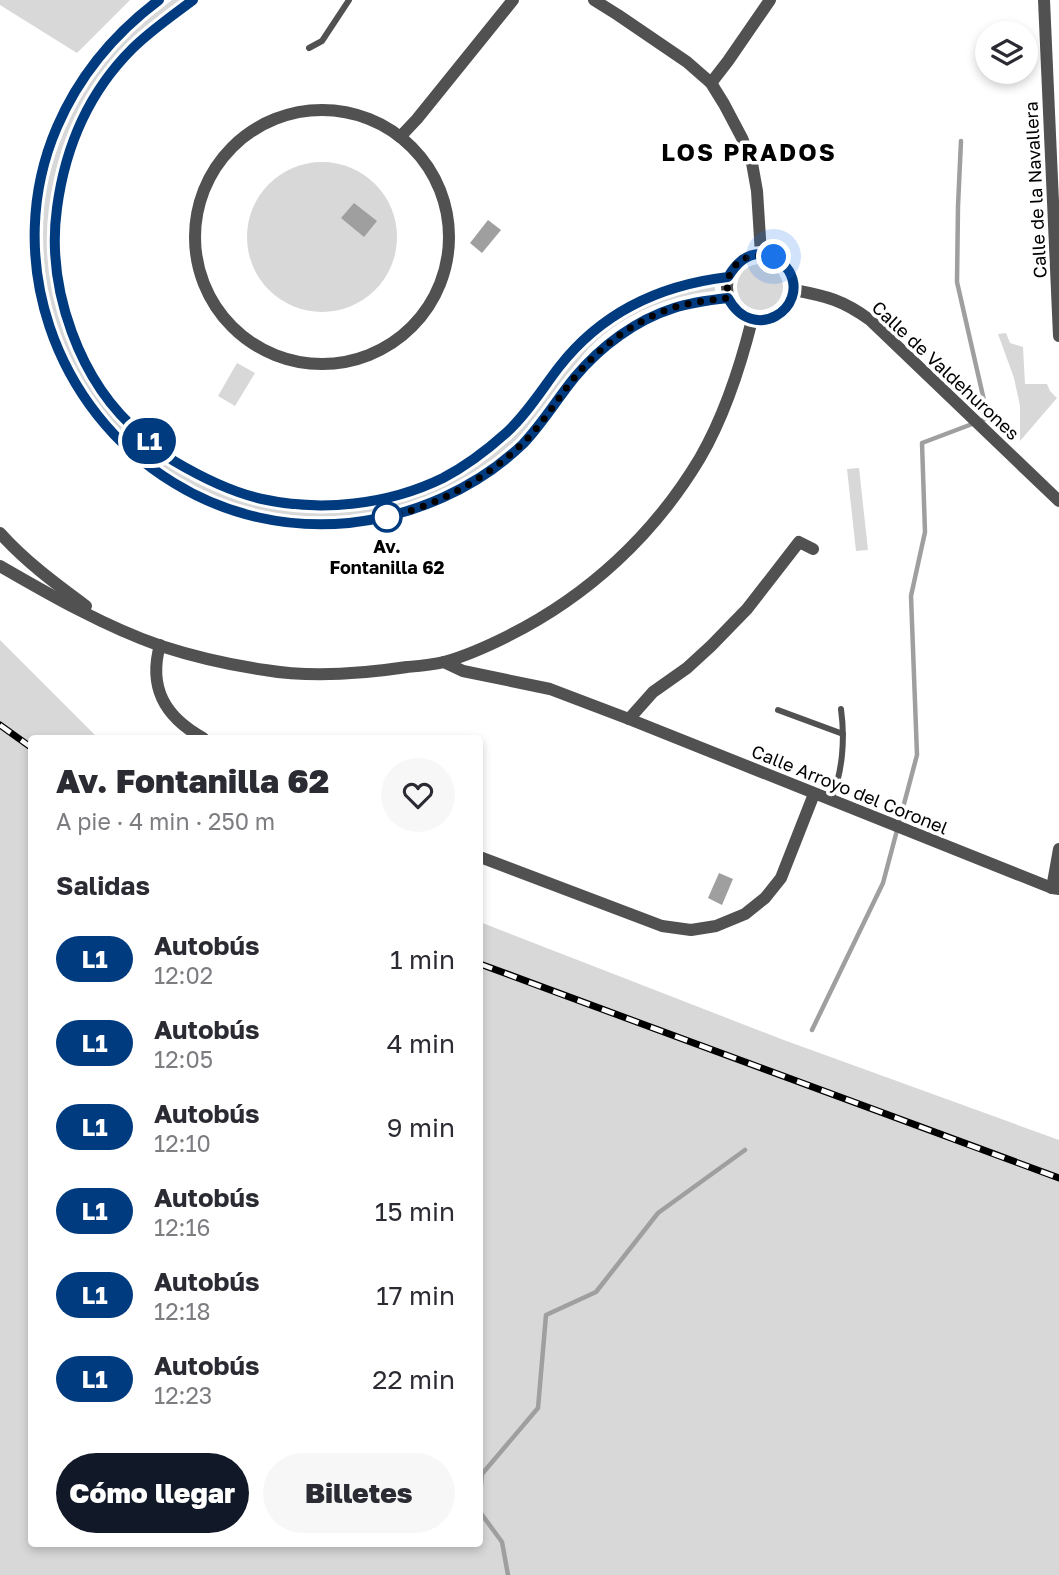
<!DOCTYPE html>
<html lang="es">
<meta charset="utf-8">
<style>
:root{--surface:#fff;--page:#f7f7f7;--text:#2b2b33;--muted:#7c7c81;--accent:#111827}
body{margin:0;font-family:"Golos Text",sans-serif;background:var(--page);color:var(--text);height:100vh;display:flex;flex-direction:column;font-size:26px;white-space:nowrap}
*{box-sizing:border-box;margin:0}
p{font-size:23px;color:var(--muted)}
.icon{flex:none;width:38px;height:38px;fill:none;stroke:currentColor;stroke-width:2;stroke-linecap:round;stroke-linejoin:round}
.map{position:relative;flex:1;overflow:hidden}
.sheet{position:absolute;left:28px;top:735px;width:455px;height:812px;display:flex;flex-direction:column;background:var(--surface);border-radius:7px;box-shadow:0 4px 10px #0003}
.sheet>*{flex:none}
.badge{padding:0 14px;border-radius:23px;font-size:24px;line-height:46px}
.controls{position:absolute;left:975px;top:21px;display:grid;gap:14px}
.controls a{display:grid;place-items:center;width:63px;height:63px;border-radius:50%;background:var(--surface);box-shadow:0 4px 10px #0003;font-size:35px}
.you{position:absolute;width:35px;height:35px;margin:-18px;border:5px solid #fff;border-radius:50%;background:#1a73e8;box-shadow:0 0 0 10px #1a73e833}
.map>.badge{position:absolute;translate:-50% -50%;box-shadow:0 0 0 4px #fff}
h2{padding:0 28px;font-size:26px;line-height:63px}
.round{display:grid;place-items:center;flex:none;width:74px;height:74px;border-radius:37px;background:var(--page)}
.overview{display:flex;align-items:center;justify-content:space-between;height:119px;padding:0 28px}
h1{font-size:33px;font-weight:800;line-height:52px}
.button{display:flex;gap:14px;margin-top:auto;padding:14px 28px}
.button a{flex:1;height:80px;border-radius:42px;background:var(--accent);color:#fff;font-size:28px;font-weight:800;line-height:80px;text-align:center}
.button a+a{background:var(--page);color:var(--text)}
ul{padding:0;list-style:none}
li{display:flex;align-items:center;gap:21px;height:84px;padding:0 28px}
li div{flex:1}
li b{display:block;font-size:26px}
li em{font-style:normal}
li .badge{min-width:77px;font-weight:700;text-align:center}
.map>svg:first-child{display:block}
.green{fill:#d8d8d8}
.water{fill:#9f9f9f}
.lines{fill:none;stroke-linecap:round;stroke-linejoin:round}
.stream{stroke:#9f9f9f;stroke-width:4.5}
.lane{stroke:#515151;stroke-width:6}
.street{stroke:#515151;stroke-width:12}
.rail-casing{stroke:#000;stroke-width:7}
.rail{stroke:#fff;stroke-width:4.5;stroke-dasharray:13;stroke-linecap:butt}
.line-casing{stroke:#fff;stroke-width:16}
.line{stroke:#003b80;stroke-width:10}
.walk{stroke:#000;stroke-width:7;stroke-dasharray:0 12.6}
.stop-dot{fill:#fff;stroke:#003b80;stroke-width:3.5}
.labels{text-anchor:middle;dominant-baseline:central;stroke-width:7;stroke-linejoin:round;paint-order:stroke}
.street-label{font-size:18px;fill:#000;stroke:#fff}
.stop-label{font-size:18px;font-weight:bold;fill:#000;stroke:#fff}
.district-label{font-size:24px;font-weight:bold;letter-spacing:2px;fill:#000;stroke:#fff}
</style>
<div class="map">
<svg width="1059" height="1575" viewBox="0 0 1059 1575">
<rect width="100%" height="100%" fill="#fff"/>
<g class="green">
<path d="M0 0H130L77 53 0 5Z"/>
<path d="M172 0H181C136 35 106 62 78 113 59 148 50 189 49 228 43 408 202 536 377 506 439 495 498 457 537 410 553 390 564 364 582 347 608 324 641 302 674 292 687 288 701 287 715 284V291C667 295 615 317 583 355 568 373 557 395 542 413 532 425 520 438 508 448 407 537 241 542 140 449 68 383 37 306 44 208 48 153 80 88 117 47 133 29 153 15 172 0Z"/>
<circle cx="322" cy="237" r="75"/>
<circle cx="760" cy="287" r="23"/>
<path d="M1006 333 1010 343 1023 347 1025 384H1047L1050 391 1057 398 1020 441V406L1014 378 998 334Z"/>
<path d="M237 363 255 373 235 406 218 396Z"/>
<path d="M859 468 868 550 856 551 847 469Z"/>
<path d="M0 640 98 738H32V1544H480V922L781 1039 1059 1140V1575H0Z"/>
</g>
<g class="water">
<path d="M354 203 377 221 364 237 341 218Z"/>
<path d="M488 220 501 230 482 253 470 243Z"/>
<path d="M719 873 733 879 722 905 708 898Z"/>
</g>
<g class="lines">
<g class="stream">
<path d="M812 1030 883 883 917 755 911 596 925 532 922 443 988 418 957 282 958 206 961 141"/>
<path d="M480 1495 482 1474 538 1408 546 1315 596 1292 658 1213 745 1150"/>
<path d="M480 1512 502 1542 508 1575"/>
</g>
<g class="lane">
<path d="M309 48 322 41 349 0"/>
<path d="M778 710 843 734"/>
<path d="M831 799C843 772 845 738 841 709"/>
</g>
<g class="street">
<path d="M159 0C115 34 79 76 57 127 1 257 54 410 174 483 226 515 287 529 349 523 413 516 476 489 523 444 543 424 557 399 575 377 601 346 636 320 674 308 692 302 710 300 728 298"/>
<path d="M193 0C172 16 150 31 132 49 88 92 65 148 57 208 46 288 78 383 141 435 152 443 163 453 174 461 201 477 231 492 262 499 321 512 388 505 443 477 466 466 487 450 506 432 527 414 542 389 559 368 602 312 659 286 728 277"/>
<path d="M594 0 618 15 687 62 711 83 724 104 742 138 752 163 757 191 761 254"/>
<path d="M1044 0 1059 336"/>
<path d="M711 83 728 61 770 0"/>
<circle cx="322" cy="237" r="127"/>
<path d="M400 137 417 119 513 0"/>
<circle cx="760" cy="287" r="33"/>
<path d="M794 290C826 296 843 300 870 320L1059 501"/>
<path d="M0 533C25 561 56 584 86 606"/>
<path d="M0 566C50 595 106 627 161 646 195 657 230 665 265 670 312 678 361 674 407 667 419 666 432 665 444 662 466 656 488 646 508 636 588 596 654 535 700 458 725 415 740 368 752 320"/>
<path d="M160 645C148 688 165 717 203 738"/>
<path d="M444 662 463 671 550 689 629 719 1052 888 1059 889"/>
<path d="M629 719 653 692 687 668 711 646 747 609 799 542 813 549"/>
<path d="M480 857 662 926 691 930 716 926 745 914 765 898 781 878 814 794"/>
<path d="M1052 888 1059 849"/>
</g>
<defs>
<g id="rail">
<path d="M0 725 32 748"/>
<path d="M480 964 1059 1178"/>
</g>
</defs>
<use href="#rail" class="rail-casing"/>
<use href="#rail" class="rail"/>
</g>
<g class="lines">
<defs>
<path id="line" d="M159 0C115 33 79 76 57 127 1 257 54 410 174 483 226 515 287 529 349 523 413 516 476 489 523 444 543 423 557 399 575 377 601 346 636 320 674 308 692 302 710 300 728 298 753 345 810 308 789 271 783 262 774 255 762 254 746 253 736 264 728 277 660 285 601 313 559 367 542 389 527 414 506 433 487 450 466 466 443 478 388 505 321 512 262 499 231 492 201 477 174 461 163 454 152 443 142 435 79 383 46 288 57 208 65 148 88 93 132 49 150 31 172 16 193 0"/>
</defs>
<use href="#line" class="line-casing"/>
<use href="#line" class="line"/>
<path class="walk" d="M387 517C395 514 404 513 413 510 452 497 492 473 522 444 543 424 557 399 575 377 600 346 637 319 675 307 693 302 711 300 728 298 723 266 744 250 774 257"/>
</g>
<circle class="stop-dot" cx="387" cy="517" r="14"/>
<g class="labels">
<g class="street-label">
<text transform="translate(1035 190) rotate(-93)">Calle de la Navallera</text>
<text transform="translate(946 370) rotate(43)">Calle de Valdehurones</text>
<text transform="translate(850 789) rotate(22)">Calle Arroyo del Coronel</text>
</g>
<g class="stop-label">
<text x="387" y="546">Av.<tspan x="387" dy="21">Fontanilla 62</tspan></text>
</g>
<g class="district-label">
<text x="749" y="151">LOS PRADOS</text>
</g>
</g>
</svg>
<div class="controls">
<a><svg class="icon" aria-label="layers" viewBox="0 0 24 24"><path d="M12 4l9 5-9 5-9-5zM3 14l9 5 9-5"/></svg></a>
</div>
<div class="you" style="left:774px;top:257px"></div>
<b class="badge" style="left:149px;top:441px;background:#003b80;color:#fff">L1</b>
<section class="sheet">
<div class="overview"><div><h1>Av. Fontanilla 62</h1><p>A pie · 4 min · 250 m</p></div><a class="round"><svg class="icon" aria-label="heart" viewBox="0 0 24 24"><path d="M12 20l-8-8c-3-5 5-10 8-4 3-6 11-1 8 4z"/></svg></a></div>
<h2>Salidas</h2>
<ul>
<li><span class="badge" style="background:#003b80;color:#fff">L1</span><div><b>Autobús</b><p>12:02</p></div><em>1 min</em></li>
<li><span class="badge" style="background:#003b80;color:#fff">L1</span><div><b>Autobús</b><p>12:05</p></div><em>4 min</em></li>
<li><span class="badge" style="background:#003b80;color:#fff">L1</span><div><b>Autobús</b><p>12:10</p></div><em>9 min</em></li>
<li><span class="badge" style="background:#003b80;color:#fff">L1</span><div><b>Autobús</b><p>12:16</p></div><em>15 min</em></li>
<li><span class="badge" style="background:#003b80;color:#fff">L1</span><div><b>Autobús</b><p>12:18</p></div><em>17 min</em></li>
<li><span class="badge" style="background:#003b80;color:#fff">L1</span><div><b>Autobús</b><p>12:23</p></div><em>22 min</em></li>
</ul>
<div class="button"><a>Cómo llegar</a><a>Billetes</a></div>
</section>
</div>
